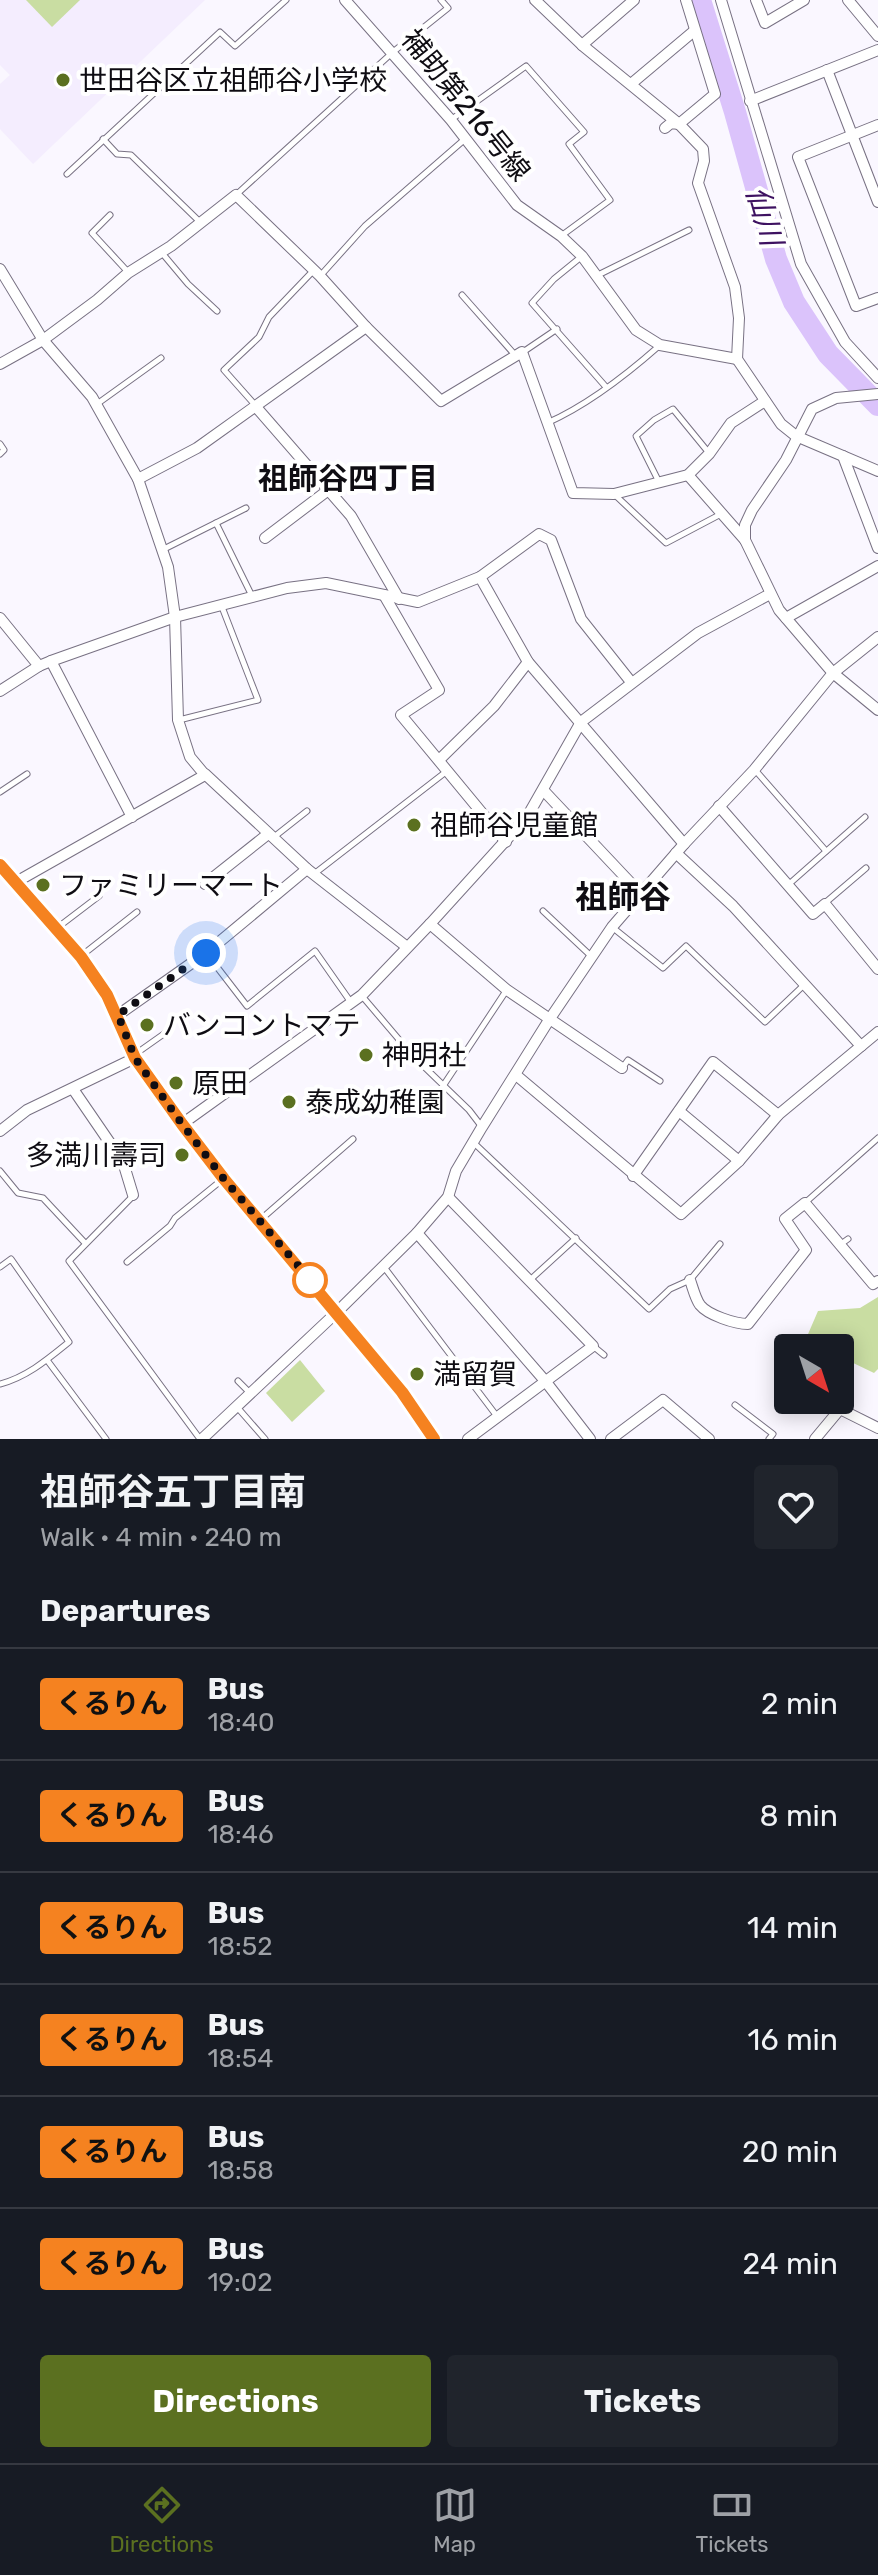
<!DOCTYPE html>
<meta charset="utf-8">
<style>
:root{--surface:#171b24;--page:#20242c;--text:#f1f3f6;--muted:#9ea1a6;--line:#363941;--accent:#5b7020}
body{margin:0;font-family:Rubik,"Noto Sans JP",sans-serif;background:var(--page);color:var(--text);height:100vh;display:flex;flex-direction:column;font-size:30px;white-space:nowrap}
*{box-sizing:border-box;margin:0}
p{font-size:26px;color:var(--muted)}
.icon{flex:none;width:44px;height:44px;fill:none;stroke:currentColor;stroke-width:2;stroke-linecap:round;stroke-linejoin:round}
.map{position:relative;height:1439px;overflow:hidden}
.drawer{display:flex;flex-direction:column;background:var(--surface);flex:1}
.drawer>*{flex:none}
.badge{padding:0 16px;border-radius:6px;font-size:28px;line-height:52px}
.needle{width:52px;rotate:141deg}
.tools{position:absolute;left:774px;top:1334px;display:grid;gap:16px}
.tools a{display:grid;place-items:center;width:80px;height:80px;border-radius:8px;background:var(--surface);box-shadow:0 4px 20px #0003;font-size:40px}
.you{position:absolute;width:40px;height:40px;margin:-20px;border:6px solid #fff;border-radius:50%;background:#1a73e8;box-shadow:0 0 0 12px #1a73e833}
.map>.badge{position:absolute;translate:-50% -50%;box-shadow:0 0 0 4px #fff}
h2{padding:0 40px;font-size:30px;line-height:72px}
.round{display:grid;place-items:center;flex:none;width:84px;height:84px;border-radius:8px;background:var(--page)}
.overview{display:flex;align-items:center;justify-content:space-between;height:136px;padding:0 40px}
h1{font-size:38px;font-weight:700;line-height:60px}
.cta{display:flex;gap:16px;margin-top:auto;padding:16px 40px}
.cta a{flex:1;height:92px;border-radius:8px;background:var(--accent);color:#fff;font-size:32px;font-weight:700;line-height:92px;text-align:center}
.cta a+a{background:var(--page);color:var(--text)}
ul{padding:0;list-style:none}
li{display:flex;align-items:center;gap:24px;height:112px;padding:0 40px;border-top:2px solid var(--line)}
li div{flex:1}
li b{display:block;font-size:30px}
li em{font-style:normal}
li .badge{min-width:88px;font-weight:700;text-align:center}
.menu{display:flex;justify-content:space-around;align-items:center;height:112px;border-top:2px solid var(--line);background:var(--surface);font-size:22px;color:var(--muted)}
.menu a{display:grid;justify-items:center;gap:4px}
.menu .current{color:var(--accent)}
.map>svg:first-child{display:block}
.built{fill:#f4edfe}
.green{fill:#c9dda2}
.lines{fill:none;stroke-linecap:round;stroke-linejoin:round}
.river{stroke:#dbc3fb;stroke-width:22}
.service-casing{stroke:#787183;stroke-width:7}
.minor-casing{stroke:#787183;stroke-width:12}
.service{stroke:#fff;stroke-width:5}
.minor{stroke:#fff;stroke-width:10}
.line-casing{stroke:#fff;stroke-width:18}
.line{stroke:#f58220;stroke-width:12}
.walk{stroke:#0f0d13;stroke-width:8;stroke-dasharray:0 14.4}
.poi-dot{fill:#5b7020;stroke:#fff;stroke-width:3}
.stop-dot{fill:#fff;stroke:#f58220;stroke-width:4}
.labels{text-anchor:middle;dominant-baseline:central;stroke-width:8;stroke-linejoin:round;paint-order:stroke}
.poi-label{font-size:28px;fill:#0f0d13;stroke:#fff;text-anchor:start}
.street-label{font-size:28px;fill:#0f0d13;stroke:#fff}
.water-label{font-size:30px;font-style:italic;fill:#3e1261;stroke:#fff}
.neighbourhood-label{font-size:30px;font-weight:bold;fill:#0f0d13;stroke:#fff}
.quarter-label{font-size:32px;font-weight:bold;fill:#0f0d13;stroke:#fff}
</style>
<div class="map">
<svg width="878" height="1439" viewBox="0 0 878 1439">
<rect width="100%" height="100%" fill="#faf7ff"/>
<path class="built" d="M0 0H205L33 164 0 129V84L10 75 0 65Z"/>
<g class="green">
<path d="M26 0H80L52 27Z"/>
<path d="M878 1297V1369L874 1373 847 1360 840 1371V1348H802L818 1311 860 1308Z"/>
<path d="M300 1360 325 1391 292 1422 266 1393Z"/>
</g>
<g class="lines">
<path class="river" d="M700 0 735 112 776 259 794 302 828 354 878 405"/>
<defs>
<g id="service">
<path d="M452 119 526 66 584 132 569 144 610 200 561 236"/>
<path d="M103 139 117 154 131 155 200 222"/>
<path d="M67 174 220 32 235 46 286 0"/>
<path d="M237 194 393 52 448 8 441 0"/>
<path d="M110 215 92 233 128 272"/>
<path d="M162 253 188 284 217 311"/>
<path d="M581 257 554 279 532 303 606 387"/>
<path d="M321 275 365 226 465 139"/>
<path d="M598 275 689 230"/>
<path d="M462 295 515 355"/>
<path d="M523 352 557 329"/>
<path d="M97 404 161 358"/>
<path d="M256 406 224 370 259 337 269 317 313 271"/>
<path d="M547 423C588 405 625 376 659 346"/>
<path d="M0 444 4 450 0 454"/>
<path d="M659 482 636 436 654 420 673 409 709 453"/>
<path d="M614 494 666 543 721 514"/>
<path d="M216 523 252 596"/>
<path d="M162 550 246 508"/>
<path d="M179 720 258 700 222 607"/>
<path d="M756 771 826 851"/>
<path d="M0 792 27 774"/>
<path d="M274 837 307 811"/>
<path d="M314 874 447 771"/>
<path d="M788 885 865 817"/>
<path d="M825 903 866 868"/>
<path d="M543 911 591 956"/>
<path d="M612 927 663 968 686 946 765 1022 804 985"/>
<path d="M57 928 99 896"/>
<path d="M207 954 247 1006 315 951 350 1001"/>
<path d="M81 956 137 912"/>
<path d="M362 996 413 1056 469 1110 482 1127"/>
<path d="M134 1055 168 1031"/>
<path d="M623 1067 628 1060 660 1081"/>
<path d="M443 1086 506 991"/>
<path d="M474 1143 649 1309 670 1289 690 1280 720 1244"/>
<path d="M0 1171 18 1193 43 1198 85 1243"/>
<path d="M132 1197 69 1261 200 1439"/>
<path d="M806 1202 878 1138"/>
<path d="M260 1220 353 1139"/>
<path d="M841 1244 848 1239"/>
<path d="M127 1262 170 1226 175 1218 223 1179"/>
<path d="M0 1267 11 1259 69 1342C48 1359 27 1377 0 1384"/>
<path d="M384 1267 496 1415"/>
<path d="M530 1280 576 1238"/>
<path d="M593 1346 604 1355"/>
<path d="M47 1360 106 1439"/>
<path d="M238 1381 250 1393"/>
<path d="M735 1405 773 1434 769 1439"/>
<path d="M237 1407 265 1439"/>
</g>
<g id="minor">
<path d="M345 0 451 120 517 205 561 236 582 256 636 330 660 345 737 359"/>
<path d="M535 0 582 45 679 124 703 149 704 161 698 183 735 287 739 318 737 359 781 424 796 436 878 471"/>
<path d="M721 0 801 264 845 342 878 378"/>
<path d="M756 0 765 23 804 0"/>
<path d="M848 0 878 36"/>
<path d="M582 45 634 0"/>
<path d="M827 70 878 202"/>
<path d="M631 84 694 31"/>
<path d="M750 101 878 50"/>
<path d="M878 125 798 157 856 306 878 298"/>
<path d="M665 128 671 123 679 124 715 94 686 0"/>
<path d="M0 269 43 340 92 397 138 479 168 567 175 617 178 720 190 757 205 775 16 882"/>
<path d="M0 364 43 340 97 300 128 273 171 246 236 195 320 276 366 327 441 401 522 352 573 493 614 494 688 475 709 454 731 423 765 401"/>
<path d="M878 394 836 398 812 409 786 460 752 510 745 525V540L779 610 833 673 878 710"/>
<path d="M256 407 351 516 399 599"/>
<path d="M843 456 878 548"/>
<path d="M688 475 745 540"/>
<path d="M138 479 197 448 366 327"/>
<path d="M265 538 327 491"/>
<path d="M480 577 528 662 684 844"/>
<path d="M384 595 439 690 401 715 506 842"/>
<path d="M0 618 39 666"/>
<path d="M786 618 878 566"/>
<path d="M51 661 132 817"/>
<path d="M0 691 39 666 51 661 175 617 287 588 326 583 418 602 480 577 539 534 551 540 581 619 631 682"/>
<path d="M439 760 494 706 528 662"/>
<path d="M205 774 307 869 407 947"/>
<path d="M544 791 641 894"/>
<path d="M719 806 813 914 825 904 878 969"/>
<path d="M676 853 733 906 861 1046"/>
<path d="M0 865 81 957 107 995 135 1058 182 1124 224 1179 402 1392 434 1439"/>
<path d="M205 884 268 834"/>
<path d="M430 924 507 990 622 1068"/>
<path d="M118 1015 206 953 307 869"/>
<path d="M516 1075 681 1214 739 1161 778 1115 878 1032"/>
<path d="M73 1089 123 1162 133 1195"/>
<path d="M679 1111 739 1161"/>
<path d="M182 1124 362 995 430 924 527 817 581 722 698 633 770 594"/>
<path d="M0 1131 27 1110 135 1058"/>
<path d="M633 1176 713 1062 778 1115"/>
<path d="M448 1197 593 1346 468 1439"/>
<path d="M417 1233 546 1382 590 1439"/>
<path d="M690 1280C693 1288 695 1298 700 1305 708 1315 735 1324 748 1324L806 1250 785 1219 805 1203 873 1284 878 1281"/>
<path d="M202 1439 337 1312 417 1233 448 1197 456 1171 482 1127 549 1020 612 927 684 844 754 770 833 673 878 637"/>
<path d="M611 1439 663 1400 709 1439"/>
<path d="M815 1439 840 1409 878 1428"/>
</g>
</defs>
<use href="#service" class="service-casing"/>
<use href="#minor" class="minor-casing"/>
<use href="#service" class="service"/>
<use href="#minor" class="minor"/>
</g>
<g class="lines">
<defs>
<path id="line" d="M0 865 81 957 107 995 135 1058 182 1124 224 1179 402 1392 434 1439"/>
</defs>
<use href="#line" class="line-casing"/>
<use href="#line" class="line"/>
<path class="walk" d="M206 953 118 1015 135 1058 182 1124 224 1179 318 1289 310 1280"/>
</g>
<g class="poi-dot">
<circle cx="63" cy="80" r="8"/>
<circle cx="414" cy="825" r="8"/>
<circle cx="43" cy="885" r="8"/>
<circle cx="147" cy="1025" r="8"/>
<circle cx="366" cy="1055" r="8"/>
<circle cx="176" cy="1083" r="8"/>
<circle cx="289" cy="1102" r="8"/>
<circle cx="182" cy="1155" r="8"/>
<circle cx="417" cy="1374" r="8"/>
</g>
<circle class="stop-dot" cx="310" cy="1280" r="16"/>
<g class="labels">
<g class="poi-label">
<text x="79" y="80">世田谷区立祖師谷小学校</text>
<text x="430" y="825">祖師谷児童館</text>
<text x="59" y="885">ファミリーマート</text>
<text x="163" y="1025">バンコントマテ</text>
<text x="382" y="1055">神明社</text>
<text x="192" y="1083">原田</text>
<text x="305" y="1102">泰成幼稚園</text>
<text x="166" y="1155" text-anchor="end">多満川壽司</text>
<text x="433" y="1374">満留賀</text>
</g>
<g class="street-label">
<text transform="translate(466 105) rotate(51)">補助第216号線</text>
</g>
<g class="water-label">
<text transform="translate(764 216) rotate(74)">仙川</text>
</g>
<g class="neighbourhood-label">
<text x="348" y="479">祖師谷四丁目</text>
</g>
<g class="quarter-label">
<text x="623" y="897">祖師谷</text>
</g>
</g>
</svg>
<div class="tools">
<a><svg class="needle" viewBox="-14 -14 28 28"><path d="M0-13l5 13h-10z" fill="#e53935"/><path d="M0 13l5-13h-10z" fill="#9ea1a6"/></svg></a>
</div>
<div class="you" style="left:206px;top:953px"></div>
</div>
<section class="drawer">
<div class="overview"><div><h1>祖師谷五丁目南</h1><p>Walk · 4 min · 240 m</p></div><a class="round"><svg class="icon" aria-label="heart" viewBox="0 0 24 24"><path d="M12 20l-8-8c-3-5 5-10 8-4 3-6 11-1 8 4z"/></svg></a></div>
<h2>Departures</h2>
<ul>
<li><span class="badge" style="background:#f58220;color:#111">くるりん</span><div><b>Bus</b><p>18:40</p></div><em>2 min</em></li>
<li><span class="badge" style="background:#f58220;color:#111">くるりん</span><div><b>Bus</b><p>18:46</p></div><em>8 min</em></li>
<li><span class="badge" style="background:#f58220;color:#111">くるりん</span><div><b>Bus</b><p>18:52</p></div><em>14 min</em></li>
<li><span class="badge" style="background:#f58220;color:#111">くるりん</span><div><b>Bus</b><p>18:54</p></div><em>16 min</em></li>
<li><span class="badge" style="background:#f58220;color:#111">くるりん</span><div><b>Bus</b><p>18:58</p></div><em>20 min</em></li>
<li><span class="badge" style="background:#f58220;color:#111">くるりん</span><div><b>Bus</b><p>19:02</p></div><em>24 min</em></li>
</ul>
<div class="cta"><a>Directions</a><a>Tickets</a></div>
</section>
<nav class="menu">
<a class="current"><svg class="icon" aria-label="directions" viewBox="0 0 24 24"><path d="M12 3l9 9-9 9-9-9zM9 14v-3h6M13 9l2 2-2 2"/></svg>Directions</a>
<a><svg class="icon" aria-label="map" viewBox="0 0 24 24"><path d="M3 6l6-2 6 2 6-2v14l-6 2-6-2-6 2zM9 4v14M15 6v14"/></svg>Map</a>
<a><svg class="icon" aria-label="tickets" viewBox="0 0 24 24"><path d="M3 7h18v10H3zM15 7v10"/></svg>Tickets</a>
</nav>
